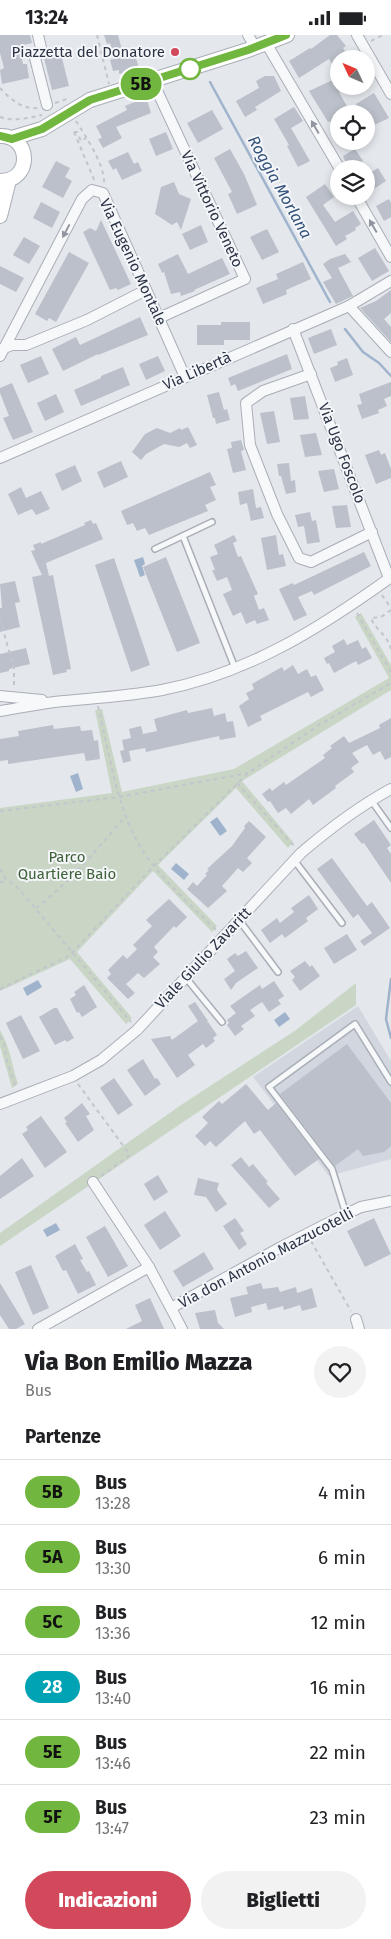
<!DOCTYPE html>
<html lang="it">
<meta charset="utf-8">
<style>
:root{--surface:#fff;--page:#f2f2f2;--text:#202124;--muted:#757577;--line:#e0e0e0;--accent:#d1495b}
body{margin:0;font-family:"Fira Sans",sans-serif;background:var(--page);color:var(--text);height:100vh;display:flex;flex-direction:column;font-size:19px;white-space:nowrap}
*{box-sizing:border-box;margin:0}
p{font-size:16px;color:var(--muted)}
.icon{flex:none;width:28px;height:28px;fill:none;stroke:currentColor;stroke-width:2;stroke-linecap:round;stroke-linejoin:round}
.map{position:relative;height:1294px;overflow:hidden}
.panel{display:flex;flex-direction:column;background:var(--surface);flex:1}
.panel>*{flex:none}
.badge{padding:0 10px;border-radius:16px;font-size:18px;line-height:32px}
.needle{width:32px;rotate:314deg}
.controls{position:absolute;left:330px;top:15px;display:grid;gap:10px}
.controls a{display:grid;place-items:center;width:45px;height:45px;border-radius:50%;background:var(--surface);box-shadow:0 2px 8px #0003;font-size:25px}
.map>.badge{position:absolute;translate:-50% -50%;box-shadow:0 0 0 2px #fff}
h2{padding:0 25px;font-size:19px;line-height:45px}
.round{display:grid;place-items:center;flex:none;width:52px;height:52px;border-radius:26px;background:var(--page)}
.head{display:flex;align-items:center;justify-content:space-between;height:85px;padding:0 25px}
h1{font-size:24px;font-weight:800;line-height:38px}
.primary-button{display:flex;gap:10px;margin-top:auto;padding:10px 25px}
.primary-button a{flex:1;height:58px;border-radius:30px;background:var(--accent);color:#fff;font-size:20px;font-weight:800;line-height:58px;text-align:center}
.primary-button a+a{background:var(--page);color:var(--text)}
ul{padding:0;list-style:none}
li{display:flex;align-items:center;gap:15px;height:65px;padding:0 25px;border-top:1px solid var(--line)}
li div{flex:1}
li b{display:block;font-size:19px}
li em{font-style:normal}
li .badge{min-width:55px;font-weight:700;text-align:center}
.status{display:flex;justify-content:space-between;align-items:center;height:35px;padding:0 25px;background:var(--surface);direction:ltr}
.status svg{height:14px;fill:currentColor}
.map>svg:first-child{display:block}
.built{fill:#d2d6de}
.green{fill:#c9d6c5}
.water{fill:#9fb4cc}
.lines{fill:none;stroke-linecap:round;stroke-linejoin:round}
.stream{stroke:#9fb4cc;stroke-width:2.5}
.building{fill:#bbc0ca}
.lane-casing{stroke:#a9aeb7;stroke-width:8}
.street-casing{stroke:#a9aeb7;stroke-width:12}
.secondary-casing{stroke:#a9aeb7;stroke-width:16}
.path{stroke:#c2c5cb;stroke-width:2;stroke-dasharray:4 4;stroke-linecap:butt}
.lane{stroke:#f7f8fa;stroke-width:5}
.street{stroke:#f7f8fa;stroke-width:10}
.secondary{stroke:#fff;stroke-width:14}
.oneway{fill:#9196a0}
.line-casing{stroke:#fff;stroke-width:11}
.line{stroke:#71b73f;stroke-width:8}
.poi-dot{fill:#d1495b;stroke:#f4f6f9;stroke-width:2}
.stop-dot{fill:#fff;stroke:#71b73f;stroke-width:2.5}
.labels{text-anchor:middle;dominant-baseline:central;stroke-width:4;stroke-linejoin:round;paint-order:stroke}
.poi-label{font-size:15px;fill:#2b3445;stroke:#f4f6f9;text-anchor:end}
.street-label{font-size:15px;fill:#2b3445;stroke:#f4f6f9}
.park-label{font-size:15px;fill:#3f6138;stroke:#f4f6f9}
.water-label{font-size:16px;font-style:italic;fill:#34527a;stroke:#f4f6f9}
</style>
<div class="status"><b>13:24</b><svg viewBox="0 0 49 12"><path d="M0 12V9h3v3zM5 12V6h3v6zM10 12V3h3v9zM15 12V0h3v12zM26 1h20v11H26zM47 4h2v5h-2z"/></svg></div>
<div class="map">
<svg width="391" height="1294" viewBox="0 0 391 1294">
<rect width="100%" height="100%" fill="#e4e7ec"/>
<path class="built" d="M358 971 391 1026V1124L329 1141 253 1042Z"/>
<g class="green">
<path d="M361 578 391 630V655L242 746 293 807 288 813 236 753 158 830 217 891 212 897 153 836 77 917 132 983 126 989 70 924 0 956V773L112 758 95 675 102 674 122 757 234 734 389 643 355 582Z"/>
<path d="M356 948V970L0 1211V1198L181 1070 296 995Z"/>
<path d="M0 995C10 1011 12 1031 18 1049L12 1053 0 1011Z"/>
</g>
<g class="water">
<path d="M143 522 145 529 142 531 145 540 140 542 134 525Z"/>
<path d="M78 738 83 754 76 757 70 741Z"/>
<path d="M217 782 227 796 220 801 210 787Z"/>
<path d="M176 828 189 839 184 845 171 834Z"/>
<path d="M38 945 42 952 27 961 23 953Z"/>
<path d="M285 977 290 984 279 992 274 985Z"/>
<path d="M56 1188 60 1195 47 1202 43 1195Z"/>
</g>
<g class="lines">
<g class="stream">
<path d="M210 47 330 267"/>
<path d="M345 294 363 317 379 328 391 341"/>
<path d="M391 944 386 984 391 1003"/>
</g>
</g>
<g class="building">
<path d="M0 0H30L32 8 19 11 23 29H27L29 43 2 49 0 35 4 33 0 18Z"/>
<path d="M104 0H118L124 22 135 19 139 34 119 39V35L113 36 110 25 114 24 110 8 107 9Z"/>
<path d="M330 0H337L346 11 343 13 350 24H339V40L329 24 299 43 289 26 310 13 311 14Z"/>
<path d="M60 15 69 51 52 55 44 23 49 18Z"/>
<path d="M265 41H274L281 56 255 72 257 75 245 82 236 66 259 53 256 46Z"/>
<path d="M339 42V57L349 75 339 79V104L330 86 328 87 309 56Z"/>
<path d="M374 58 389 83 370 92 366 86V79H362L356 69Z"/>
<path d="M146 62 151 78 116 92 122 103 103 113 98 104 102 103 96 91 127 75 125 71Z"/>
<path d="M294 72 303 86 291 93 310 126 298 132 287 111 289 110 274 84Z"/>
<path d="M212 75 223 94 198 108 187 88Z"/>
<path d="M166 97 173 114 156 121 149 104Z"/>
<path d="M230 114 244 139 257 170 237 179 228 159 232 157 214 123Z"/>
<path d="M355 114 363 126 348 134 343 121Z"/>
<path d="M128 117 134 129 138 127 142 136 122 145 116 133 113 135 108 126Z"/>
<path d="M56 126 70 133 65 142 72 146 63 163 42 152Z"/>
<path d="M378 133 386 146 366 159V140Z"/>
<path d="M174 147 179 159 191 164 181 195 177 187 172 190 155 179 161 152Z"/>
<path d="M325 149 334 162 323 170 335 187 353 176 361 189 355 193 356 195 345 201 347 204 336 211 306 162Z"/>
<path d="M389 164 391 168V182L384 186 376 171Z"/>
<path d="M41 167 60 177 52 193 33 183Z"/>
<path d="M101 185 131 249 118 255 116 253 110 255 83 197 90 193 96 196Z"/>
<path d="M201 190 208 207 190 215 182 199Z"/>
<path d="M267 194 279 217 262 225 250 202Z"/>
<path d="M24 202 40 211 29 229 13 220Z"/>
<path d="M375 213 389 236 372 246 358 223Z"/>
<path d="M69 217 89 228 56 287 49 283 47 286 35 279Z"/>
<path d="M178 219 188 239 222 223 230 239 194 255 195 256 181 261 180 257 171 259 164 237 162 238 158 229Z"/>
<path d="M345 219 351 227 338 233 353 261 336 269 323 247 332 243 323 229 330 224Z"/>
<path d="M303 227 311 244 286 255 287 259 263 269 256 253 278 244 276 239Z"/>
<path d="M0 231 24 243 16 257 0 249Z"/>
<path d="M391 255V278L384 284 391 292V307L360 273 376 266Z"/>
<path d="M140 282 148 300 98 320V319L63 336 52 314 76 302 80 310Z"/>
<path d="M221 287H250V305H224V310H197V290H221Z"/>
<path d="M331 294 337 310 314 319 308 303Z"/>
<path d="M287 319 292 334 238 356 235 349 231 351 228 343Z"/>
<path d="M41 321 49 339 28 348 20 330Z"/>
<path d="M158 321 165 336 146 345 139 329Z"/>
<path d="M347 323 353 340 335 347 330 333 338 330 337 327Z"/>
<path d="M123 332 130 350 81 371 74 355 101 343V341Z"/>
<path d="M391 347V361L384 364 387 371 378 375 379 378 362 384 357 370 362 369 359 359Z"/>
<path d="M12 348 33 397 13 405 3 383 9 381 0 358V353Z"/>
<path d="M219 357 224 375 227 374 230 385 216 389 215 383H213L207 360Z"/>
<path d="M56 359 64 377 45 386 37 368Z"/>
<path d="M305 361 309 384 294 385 290 363Z"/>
<path d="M274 376 280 407 267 409 260 378Z"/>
<path d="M188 392 197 410 190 413 187 408 179 412 164 409 146 419 141 425 132 417 145 399 157 393 170 398 180 393 181 395Z"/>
<path d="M316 398 322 420 305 422 300 400Z"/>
<path d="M241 405 244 415 241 416 246 435 233 438 227 414 232 413 231 407Z"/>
<path d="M379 415 381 420 385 418 391 434V443L376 449 365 420Z"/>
<path d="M121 426 128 442 104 453 97 437Z"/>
<path d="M289 428 291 446 295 445 296 457 286 459 281 441H279L277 429Z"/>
<path d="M75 430 82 446 62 456 55 439Z"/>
<path d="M334 434 339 454 324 457 318 436Z"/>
<path d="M210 437 216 450 210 452 216 465 205 470 208 476 149 500 145 493 137 496 133 488 127 490 121 476Z"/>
<path d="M21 452 26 463 41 456 50 474 36 480 32 474 18 480 8 459Z"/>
<path d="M253 454 256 473 261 472 264 483 251 486 247 468 240 470 238 457Z"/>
<path d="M347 470 351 492 336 493 332 471Z"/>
<path d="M310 477 312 486 316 485 320 507 307 509 304 491 298 492 295 480Z"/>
<path d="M91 485 93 489 96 488 103 504 46 528 49 541 53 540 71 634 66 635 67 637 53 640 32 542 42 540 31 516 35 515 33 510 41 507V509L85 490 84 488Z"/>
<path d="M234 500 237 506 233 508 238 522 241 521 258 559 254 561 259 575 264 573 269 585 257 589 255 585 246 589 241 577 233 581 223 559 232 555 227 542 217 546 212 535H215L210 522 218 519 214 510Z"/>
<path d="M276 500 279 520 283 519 286 531 267 535 261 503Z"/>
<path d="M364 517 371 531 314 560 312 556 298 562 307 580 294 586 279 554 293 548 294 550Z"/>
<path d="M166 522 200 608 177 617 143 532Z"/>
<path d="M114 523 150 630 131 637 95 530Z"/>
<path d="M15 546 20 567 15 568 20 592 0 597V573H2L0 549Z"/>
<path d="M344 604 347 610 358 605 362 614 366 612 372 623 358 630 356 626 334 638 329 628 327 629 324 623 335 617 332 611Z"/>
<path d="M26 613 30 629 9 634V636L0 638V619Z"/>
<path d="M293 630 298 639 307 634 311 642 316 640 324 655 311 662 308 657 260 681 262 685 248 692 239 671 249 664 246 658 254 654 252 649 282 632 284 636Z"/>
<path d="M212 673 214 681 225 678 227 687 233 686 236 702 220 705 219 701 146 717 145 713 129 716 131 726 123 728 120 716 124 715 122 705 131 703 129 694 141 691 143 699 157 696 154 684 187 675 188 678Z"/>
<path d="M391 683V722L385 725 380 716 373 720 367 710 352 718 359 727 351 733 354 737 335 751 336 753 313 770 309 764 291 779 286 773 278 778 270 766 268 767 262 759 270 753 272 756 284 747 286 750 325 723 323 720 332 713 330 711 344 701 349 708 380 693 379 690Z"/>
<path d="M53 690 54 694 80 691 81 696 92 695 94 706 98 705 100 724 86 726 84 718 8 729V725L0 726V704L19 701 18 696Z"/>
<path d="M374 785 391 810 387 813 391 819V848L364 808 362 809 354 799Z"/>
<path d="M249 786 266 802 247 823 252 828 243 837 238 833 222 851 227 856 208 873 187 854 193 847 197 851 207 840 205 839 209 835 207 834 232 811 245 793 244 791Z"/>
<path d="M332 823 367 871 372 867 390 893 364 911 360 906 372 898 358 879 353 883 317 834Z"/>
<path d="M309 860 318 874 306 883 308 886 285 903 282 899 270 908 261 895 277 883 280 888 294 877 291 873Z"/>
<path d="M169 864 187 882 176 893 174 891 154 912 158 917 153 922 160 929 144 943 138 938 126 949 135 958 128 964 107 943 111 939 108 935 123 920 127 924 137 914 133 910 152 891 146 885Z"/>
<path d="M347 899 357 915 334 929 324 913Z"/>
<path d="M246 916 258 933 236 948 231 955 224 944 235 936 227 924 235 918 238 921Z"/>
<path d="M305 926 310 932 312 930 320 941 300 956 292 945 295 942 290 936Z"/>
<path d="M274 946 284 961 278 965 281 969 269 977 262 967 250 975 255 981 241 991 244 994 235 1001 227 990 229 988 227 985 236 978 230 971 260 950 262 954Z"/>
<path d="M84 950 97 972 82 982 79 977 77 978 70 964 76 960 74 957Z"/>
<path d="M195 967 208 986 206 988 208 987 217 1000 213 1003 215 1006 206 1013 203 1009 188 1020 195 1030 177 1043 151 1004 170 1001 172 1005 198 986 188 971Z"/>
<path d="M54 973H57L74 1003 67 1007 65 1005 55 1010 39 982Z"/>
<path d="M21 980 40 1016 23 1024 6 988Z"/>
<path d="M347 1009 391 1068V1111L384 1117 363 1121 358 1114 335 1131 280 1059Z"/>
<path d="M143 1024 155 1044 157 1043 161 1049 145 1061 127 1035Z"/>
<path d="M114 1043 133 1070 118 1080 100 1053Z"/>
<path d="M246 1049 268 1075 276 1068 319 1124 295 1141 260 1095 254 1099 245 1086 216 1112 210 1106 205 1111 195 1101 208 1088 202 1082 219 1066 222 1069Z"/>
<path d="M82 1068 90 1079 86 1081 94 1095 78 1107 65 1088 67 1087 64 1083Z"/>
<path d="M41 1081 67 1117 45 1133 22 1099 28 1095 26 1092Z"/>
<path d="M241 1122 249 1132 253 1129 268 1147 266 1148 280 1164 269 1173 231 1130Z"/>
<path d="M22 1123 34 1141 0 1164V1141Z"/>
<path d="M158 1140 168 1157 154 1166 144 1149Z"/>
<path d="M198 1143 219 1148 217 1155 227 1169 216 1177 206 1162 194 1160Z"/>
<path d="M165 1176 181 1201 160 1215 144 1190Z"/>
<path d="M235 1183 244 1196 240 1198 247 1209 239 1215 223 1191Z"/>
<path d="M374 1183 391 1219 365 1232 347 1196Z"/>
<path d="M105 1191 128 1231 108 1242 86 1202Z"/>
<path d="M75 1209 83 1224 80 1225 87 1237 89 1236 96 1250 78 1259 66 1235 63 1236 55 1221Z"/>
<path d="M204 1217 214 1234 183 1252 173 1236Z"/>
<path d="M31 1230 49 1273 33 1280 15 1237Z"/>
<path d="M0 1248 25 1289 16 1294H9L0 1280Z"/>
<path d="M261 1248 263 1254 278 1252 280 1257 296 1252 297 1258 312 1253 317 1272 302 1276 300 1270 284 1275 283 1271 268 1275 266 1268 251 1272 252 1277 235 1282 230 1263 248 1259 246 1252Z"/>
<path d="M150 1263 164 1294H126L142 1286 135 1270Z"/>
<path d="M215 1275 218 1288 224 1294H200L195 1278Z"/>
</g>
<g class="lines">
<defs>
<g id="lane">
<path d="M183 501 235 633"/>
<path d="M155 514 212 487"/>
<path d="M371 765 391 793"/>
<path d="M294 825 342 888"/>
<path d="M239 885 278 937"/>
<path d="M186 943 222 987"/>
<path d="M346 1179 332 1134 269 1052 355 989 391 1047"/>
</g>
<g id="street">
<path d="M38 0 42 17 34 19 47 70"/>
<path d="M248 0 251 5"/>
<path d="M357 0 391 59"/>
<path d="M266 8 340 134"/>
<path d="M152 45 245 244 159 283"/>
<path d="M356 161 391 222"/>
<path d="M349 271 391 317"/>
<path d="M293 294 389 543"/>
<path d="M4 313 12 310H26L87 285 146 255"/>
<path d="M0 321 82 164 92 155 103 158 185 342"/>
<path d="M311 339 263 356 246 368 250 410 277 479 299 523 311 527 372 497"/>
<path d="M0 423 349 271 391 246"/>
<path d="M0 661 42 665"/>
<path d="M0 676C21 673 42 668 64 666 96 663 129 661 162 655 249 638 320 593 391 542"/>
<path d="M0 1069 73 1041 101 1025 137 995 301 818C329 794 358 772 391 754"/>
<path d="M93 1147 149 1232 182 1294"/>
<path d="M171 1273 281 1212 346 1179 361 1172 391 1166"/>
<path d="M356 1284 359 1294"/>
<path d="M38 1294 149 1232"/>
</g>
<g id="secondary">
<path d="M0 101C31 100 33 146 0 146"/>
<path d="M12 103 42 94 90 65 248 15 287 0"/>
<path d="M0 181 9 145"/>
</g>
</defs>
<use href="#lane" class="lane-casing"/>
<use href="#street" class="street-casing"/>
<use href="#secondary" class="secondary-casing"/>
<g class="path">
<path d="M97 0 109 49"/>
<path d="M371 6 383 0"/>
<path d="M0 53C10 64 23 75 38 73"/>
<path d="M55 68 70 63"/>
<path d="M0 82C14 87 28 83 42 80"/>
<path d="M76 86C86 102 105 130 104 149"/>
<path d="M74 97 95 147"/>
<path d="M74 97H77L81 106 86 103"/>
<path d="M382 560 391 573"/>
<path d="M391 575 381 582 371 583C375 595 387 599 391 614"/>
<path d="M357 578 391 637"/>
<path d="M0 584 14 634V653"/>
<path d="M98 671C108 713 118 778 141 813 160 843 191 870 216 895"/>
<path d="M237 748 294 811"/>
<path d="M0 776 119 762 248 738"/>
<path d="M0 834 6 844 18 853 35 873 131 987"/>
<path d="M0 848 6 844"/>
<path d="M36 873C71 846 98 814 126 780"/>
<path d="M0 954 69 921 154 831 248 738 319 690 391 648"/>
<path d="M0 1001 4 1008 7 1026 16 1053"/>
<path d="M78 1049 130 1120 100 1142"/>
<path d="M311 1206 351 1276"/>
</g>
<use href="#lane" class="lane"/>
<use href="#street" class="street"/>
<use href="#secondary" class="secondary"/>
</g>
<defs><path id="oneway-solid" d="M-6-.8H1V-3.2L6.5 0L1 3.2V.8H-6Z" transform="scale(1.25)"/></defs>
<g class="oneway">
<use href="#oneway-solid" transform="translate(315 92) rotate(-120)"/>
<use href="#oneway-solid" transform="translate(373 191) rotate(-120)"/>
<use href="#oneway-solid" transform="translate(66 196) rotate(118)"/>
</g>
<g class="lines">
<defs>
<path id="line" d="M0 101 12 104 42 94 90 65 248 15 286 0"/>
</defs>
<use href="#line" class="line-casing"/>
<use href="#line" class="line"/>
</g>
<circle class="poi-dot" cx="175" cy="17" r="5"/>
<circle class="stop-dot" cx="190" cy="34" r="10"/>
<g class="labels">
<g class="poi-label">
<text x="165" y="17">Piazzetta del Donatore</text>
</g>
<g class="street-label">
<text transform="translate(212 174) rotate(65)">Via Vittorio Veneto</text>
<text transform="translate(133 227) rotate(65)">Via Eugenio Montale</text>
<text transform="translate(197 336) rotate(-24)">Via Libertà</text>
<text transform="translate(342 418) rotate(69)">Via Ugo Foscolo</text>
<text transform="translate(203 923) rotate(-47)">Viale Giulio Zavaritt</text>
<text transform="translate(266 1223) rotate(-28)">Via don Antonio Mazzucotelli</text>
</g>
<g class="park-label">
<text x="67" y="822">Parco<tspan x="67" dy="17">Quartiere Baio</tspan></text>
</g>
<g class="water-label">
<text transform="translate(280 152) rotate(61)">Roggia Morlana</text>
</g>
</g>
</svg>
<div class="controls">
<a><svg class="needle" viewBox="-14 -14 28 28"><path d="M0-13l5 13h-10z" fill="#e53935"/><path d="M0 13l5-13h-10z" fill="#757577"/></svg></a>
<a><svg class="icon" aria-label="locate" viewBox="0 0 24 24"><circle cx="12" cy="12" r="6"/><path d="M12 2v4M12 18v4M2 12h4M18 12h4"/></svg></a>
<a><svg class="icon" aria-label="layers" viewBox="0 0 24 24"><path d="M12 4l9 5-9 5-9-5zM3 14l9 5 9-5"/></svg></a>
</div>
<b class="badge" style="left:141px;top:49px;background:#71b73f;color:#111">5B</b>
</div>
<section class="panel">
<div class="head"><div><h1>Via Bon Emilio Mazza</h1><p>Bus</p></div><a class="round"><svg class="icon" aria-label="heart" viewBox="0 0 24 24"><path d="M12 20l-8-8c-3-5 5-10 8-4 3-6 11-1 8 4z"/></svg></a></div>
<h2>Partenze</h2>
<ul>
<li><span class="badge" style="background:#71b73f;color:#111">5B</span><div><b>Bus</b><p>13:28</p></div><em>4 min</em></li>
<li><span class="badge" style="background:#71b73f;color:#111">5A</span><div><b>Bus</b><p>13:30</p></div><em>6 min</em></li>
<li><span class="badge" style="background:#71b73f;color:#111">5C</span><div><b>Bus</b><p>13:36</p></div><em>12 min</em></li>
<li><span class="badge" style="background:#00a3b4;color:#fff">28</span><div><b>Bus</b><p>13:40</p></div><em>16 min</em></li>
<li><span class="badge" style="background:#71b73f;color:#111">5E</span><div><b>Bus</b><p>13:46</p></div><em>22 min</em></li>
<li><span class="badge" style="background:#71b73f;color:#111">5F</span><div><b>Bus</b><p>13:47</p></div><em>23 min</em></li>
</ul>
<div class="primary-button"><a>Indicazioni</a><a>Biglietti</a></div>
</section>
